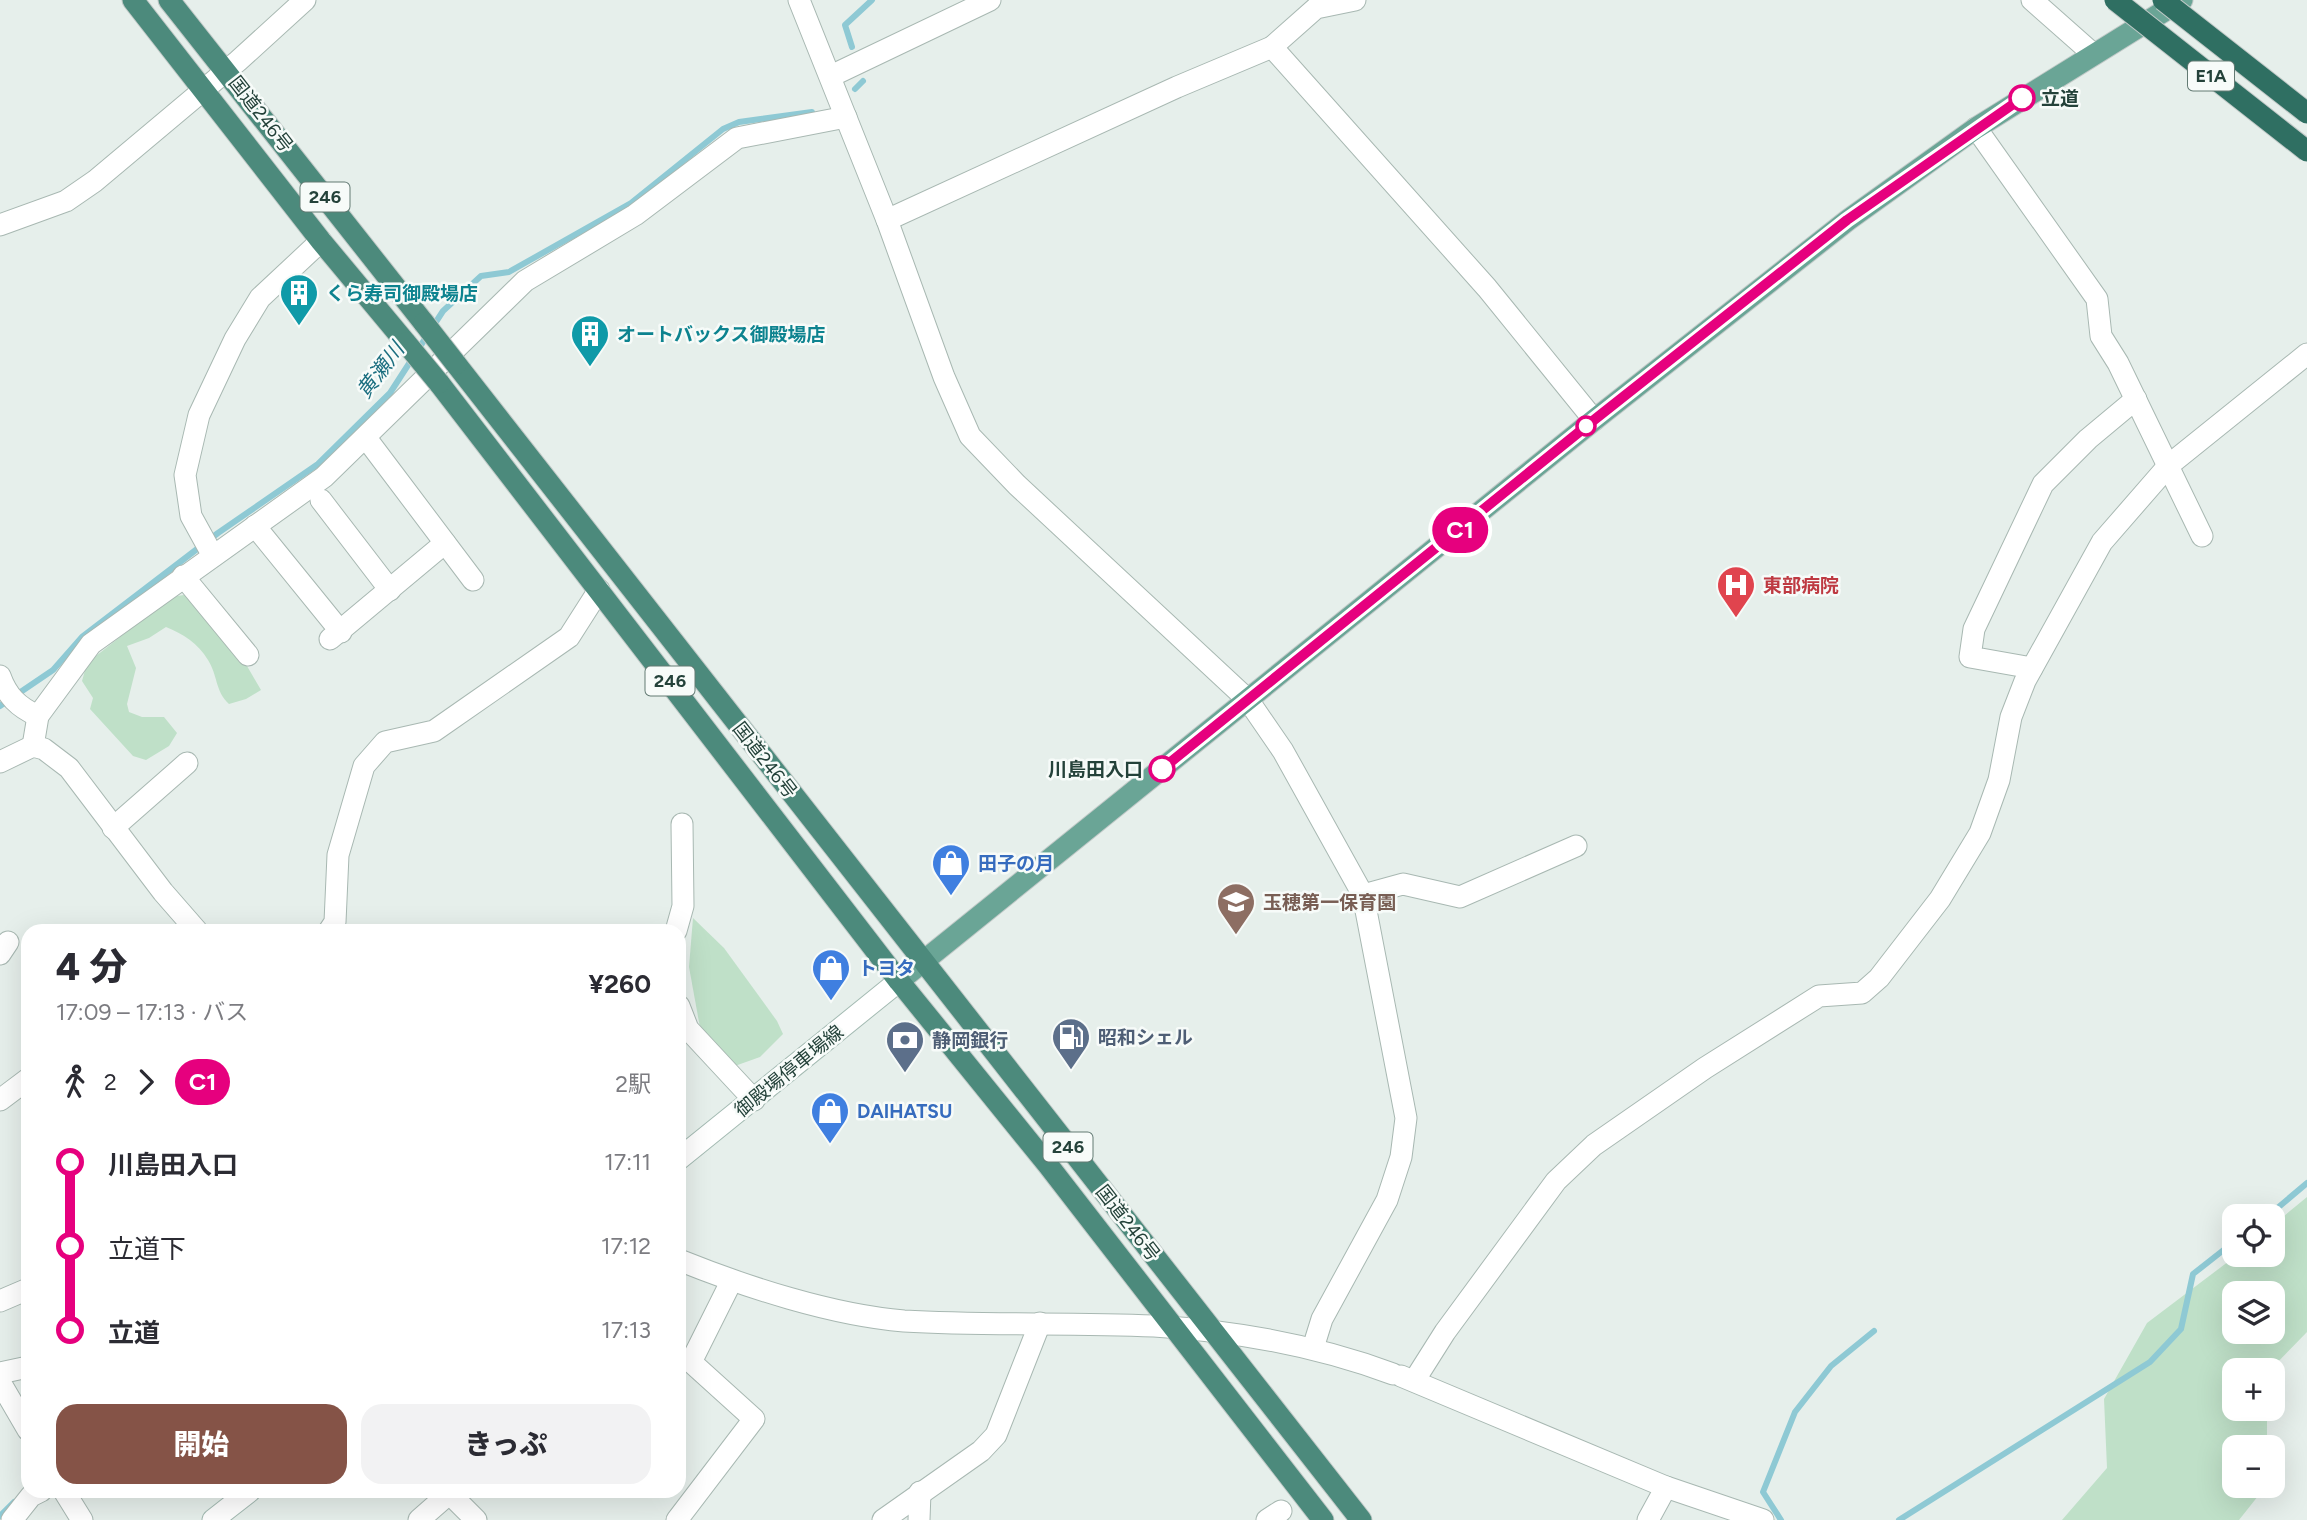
<!DOCTYPE html>
<html lang="ja">
<meta charset="utf-8">
<style>
:root{--surface:#fff;--page:#f2f2f3;--text:#2b2b33;--muted:#7c7c81;--accent:#855347}
body{margin:0;font-family:Figtree,"Noto Sans JP",sans-serif;background:var(--page);color:var(--text);height:100vh;display:flex;flex-direction:column;font-size:26px;white-space:nowrap}
*{box-sizing:border-box;margin:0}
p{font-size:23px;color:var(--muted)}
.icon{flex:none;width:38px;height:38px;fill:none;stroke:currentColor;stroke-width:2;stroke-linecap:round;stroke-linejoin:round}
.map{position:relative;flex:1;overflow:hidden}
.side{position:absolute;left:21px;top:924px;width:665px;height:574px;display:flex;flex-direction:column;background:var(--surface);border-radius:21px;box-shadow:0 7px 28px #0002}
.side>*{flex:none}
.badge{padding:0 14px;border-radius:23px;font-size:24px;line-height:46px}
.buttons{position:absolute;left:2222px;top:1204px;display:grid;gap:14px}
.buttons a{display:grid;place-items:center;width:63px;height:63px;border-radius:14px;background:var(--surface);box-shadow:0 7px 28px #0002;font-size:35px}
.map>.badge{position:absolute;translate:-50% -50%;box-shadow:0 0 0 4px #fff}
.legs{display:flex;align-items:center;gap:10px;height:77px;padding:0 35px;font-size:23px}
.legs p{margin-inline-start:auto}
.headline{display:flex;align-items:center;justify-content:space-between;height:119px;padding:0 35px}
h1{font-size:38px;font-weight:800;line-height:52px}
.primary-button{display:flex;gap:14px;margin-top:auto;padding:14px 35px}
.primary-button a{flex:1;height:80px;border-radius:21px;background:var(--accent);color:#fff;font-size:28px;font-weight:800;line-height:80px;text-align:center}
.primary-button a+a{background:var(--page);color:var(--text)}
ul{padding:0 35px;list-style:none}
li{display:flex;align-items:center;gap:24px;height:84px;font-size:26px}
li i{display:grid;place-items:center;width:10px;height:100%;margin:0 9px;background:currentColor}
li i::after{content:'';width:18px;height:18px;margin:-9px;border:5px solid;border-radius:50%;background:var(--surface)}
li p{margin-inline-start:auto}
li:first-child i{background:linear-gradient(#0000 50%,currentColor 0)}
li:last-child i{background:linear-gradient(currentColor 50%,#0000 0)}
.map>svg:first-child{display:block}
.green{fill:#bfe0c8;fill-rule:evenodd}
.lines{fill:none;stroke-linecap:round;stroke-linejoin:round}
.stream{stroke:#8ec9d4;stroke-width:6}
.minor-casing{stroke:#a8b8b2;stroke-width:23}
.tertiary-casing{stroke:#a8b8b2;stroke-width:23}
.secondary-casing{stroke:#a4bbb3;stroke-width:23}
.primary-casing{stroke:#c2cac8;stroke-width:23}
.trunk-casing{stroke:#c2cac8;stroke-width:23}
.minor{stroke:#fff;stroke-width:21}
.tertiary{stroke:#fff;stroke-width:21}
.secondary{stroke:#fff;stroke-width:21}
.primary{stroke:#6aa596;stroke-width:21}
.trunk{stroke:#4c8a7c;stroke-width:21}
.trunk-bridge-casing{stroke:#c2cac8;stroke-width:23;stroke-linecap:butt}
.motorway-bridge-casing{stroke:#c2cac8;stroke-width:23;stroke-linecap:butt}
.trunk-bridge{stroke:#4c8a7c;stroke-width:21}
.motorway-bridge{stroke:#2f6f62;stroke-width:21}
.line-1-casing{stroke:#fff;stroke-width:16}
.line-1{stroke:#e6007e;stroke-width:10}
.stop-1-dot{fill:#fff;stroke:#e6007e;stroke-width:3.5}
.labels{text-anchor:middle;dominant-baseline:central;stroke-width:5;stroke-linejoin:round;paint-order:stroke}
.shield{fill:#f7fbf9;stroke:#637a73;stroke-width:2}
.shield-label{font-size:18px;font-weight:bold;fill:#24423a}
.stop-label{font-size:19px;font-weight:bold;fill:#24423a;stroke:#f7fbf9;text-anchor:start}
.street-label{font-size:19px;fill:#24423a;stroke:#f7fbf9}
.culture-label{font-size:19px;font-weight:bold;fill:#0d838f;stroke:#f7fbf9;text-anchor:start}
.health-label{font-size:19px;font-weight:bold;fill:#be3a42;stroke:#f7fbf9;text-anchor:start}
.shop-label{font-size:19px;font-weight:bold;fill:#366cbe;stroke:#f7fbf9;text-anchor:start}
.education-label{font-size:19px;font-weight:bold;fill:#785e54;stroke:#f7fbf9;text-anchor:start}
.service-label{font-size:19px;font-weight:bold;fill:#4e5e75;stroke:#f7fbf9;text-anchor:start}
.water-label{font-size:21px;font-style:italic;fill:#1c6f80;stroke:#f7fbf9}
</style>
<div class="map">
<svg width="2307" height="1520" viewBox="0 0 2307 1520">
<rect width="100%" height="100%" fill="#e6efeb"/>
<g class="green">
<path d="M190 594 233 642 261 690 246 699 229 704C215 691 218 676 208 660 198 643 183 634 166 627L149 638 127 646 136 668 127 704 129 712 142 717H164L177 733 169 746 146 760 133 756 90 709 93 698 82 681 87 663 171 597Z"/>
<path d="M693 918 724 948 777 1021 783 1034 760 1057 732 1067 701 1033 689 967Z"/>
<path d="M2307 1197V1332L2270 1370H2235V1409H2267V1447H2235V1486H2266L2239 1520H2062L2107 1468 2104 1399 2147 1323 2237 1255H2273V1225ZM2235 1293H2273V1332H2235Z"/>
</g>
<g class="lines">
<g class="stream">
<path d="M852 47 845 25 872 0"/>
<path d="M855 89 863 81"/>
<path d="M0 706 53 670 82 637 218 533 318 464 390 393 443 311 481 276 509 272 631 203 723 129 739 122 812 112"/>
<path d="M2268 1216 2307 1183"/>
<path d="M0 1516 14 1502"/>
<path d="M1781 1520 1763 1492 1795 1412 1831 1366 1874 1331"/>
<path d="M1899 1520 2150 1362 2181 1329 2193 1274 2235 1241"/>
</g>
<defs>
<g id="minor">
<path d="M799 0 887 220 944 377 970 436 1017 485 1248 700 1283 751 1363 895 1406 1118 1401 1157 1387 1200 1322 1319 1313 1348"/>
<path d="M2032 0 2092 53"/>
<path d="M1272 47 1316 8 1355 0"/>
<path d="M831 76 990 0"/>
<path d="M1976 128 2097 299 2101 336 2118 363 2202 536"/>
<path d="M887 220 1177 87 1272 47 1487 288 1594 420"/>
<path d="M0 225 66 201 95 181 238 61 305 0"/>
<path d="M366 438 473 580"/>
<path d="M321 500 390 590"/>
<path d="M255 526 341 632"/>
<path d="M213 556 191 516 185 475 199 415 235 339 260 298 321 241"/>
<path d="M183 576 248 655"/>
<path d="M330 639 445 543"/>
<path d="M2032 668 1970 657 1974 629 2043 484 2088 439 2136 399"/>
<path d="M0 676C7 696 18 707 38 716"/>
<path d="M33 746 38 716 91 644 324 477 525 281 635 215 737 138 846 117"/>
<path d="M0 762 33 746 44 749 69 768 163 892 197 931"/>
<path d="M113 828 187 763"/>
<path d="M1363 895 1403 884 1460 897 1576 846"/>
<path d="M329 931 335 922 338 855 364 766 385 742 434 731 569 637 599 590"/>
<path d="M676 931 683 906 682 824"/>
<path d="M0 954 8 942"/>
<path d="M679 1006 688 1029 754 1100"/>
<path d="M0 1100 28 1079"/>
<path d="M0 1301 28 1289"/>
<path d="M0 1373 28 1367"/>
<path d="M1401 1376 1666 1487 1763 1520"/>
<path d="M1414 1381 1445 1332 1556 1181 1594 1145 1705 1068 1819 996 1862 993 1879 978 1940 899 1980 833 1999 780 2011 717 2025 681 2102 542 2169 465 2307 354"/>
<path d="M0 1382 28 1430"/>
<path d="M64 1491 82 1520"/>
<path d="M449 1493 476 1520"/>
<path d="M12 1520 31 1496 41 1491"/>
<path d="M419 1520 452 1491"/>
<path d="M677 1520 754 1419 691 1362 731 1282"/>
<path d="M883 1520 981 1451 996 1435 1040 1323"/>
<path d="M919 1520 920 1492"/>
<path d="M1267 1520 1281 1511"/>
<path d="M1648 1520 1666 1487"/>
</g>
<path id="tertiary" d="M679 1260C746 1287 832 1315 904 1321 987 1326 1071 1322 1154 1326 1235 1331 1318 1346 1393 1374"/>
<g id="secondary">
<path d="M679 1159 899 981"/>
<path d="M213 1520 250 1491"/>
</g>
<path id="primary" d="M899 981 1594 420 1848 220 1976 128 2182 0"/>
<g id="trunk">
<path d="M133 0 321 241 406 343"/>
<path d="M169 0 424 323"/>
<path d="M456 364 1361 1520"/>
<path d="M439 383 899 981 1048 1165 1323 1520"/>
</g>
</defs>
<use href="#minor" class="minor-casing"/>
<use href="#tertiary" class="tertiary-casing"/>
<use href="#secondary" class="secondary-casing"/>
<use href="#primary" class="primary-casing"/>
<use href="#trunk" class="trunk-casing"/>
<use href="#minor" class="minor"/>
<use href="#tertiary" class="tertiary"/>
<use href="#secondary" class="secondary"/>
<use href="#primary" class="primary"/>
<use href="#trunk" class="trunk"/>
<defs>
<g id="trunk-bridge">
<path d="M424 323 456 364"/>
<path d="M406 343 439 383"/>
</g>
<g id="motorway-bridge">
<path d="M2115 0 2307 151"/>
<path d="M2163 0 2307 113"/>
</g>
</defs>
<use href="#trunk-bridge" class="trunk-bridge-casing"/>
<use href="#motorway-bridge" class="motorway-bridge-casing"/>
<use href="#trunk-bridge" class="trunk-bridge"/>
<use href="#motorway-bridge" class="motorway-bridge"/>
</g>
<g class="lines">
<defs>
<path id="line-1" d="M1162 769 1594 420 1847 220 2022 98"/>
</defs>
<use href="#line-1" class="line-1-casing"/>
<use href="#line-1" class="line-1"/>
</g>
<defs>
<symbol id="building-pin" viewBox="-11 -11 22 30"><path d="M0 17L-7.5 6A9.5 9.5 0 1 1 7.5 6Z" fill="#0f9aa8" stroke="#f7fbf9"/><path d="M-4-6H4V6H1V3H-1V6H-4ZM-2.5-4.3h1.7v1.8h-1.7ZM.8-4.3h1.7v1.8H.8ZM-2.5-1h1.7V.8h-1.7ZM.8-1h1.7V.8H.8Z" fill="#fff"/></symbol>
<symbol id="hospital-pin" viewBox="-11 -11 22 30"><path d="M0 17L-7.5 6A9.5 9.5 0 1 1 7.5 6Z" fill="#e0444e" stroke="#f7fbf9"/><path d="M-5-5h3v3.5h4V-5h3V5h-3V1.5h-4V5h-3Z" fill="#fff"/></symbol>
<symbol id="shop-pin" viewBox="-11 -11 22 30"><path d="M0 17L-7.5 6A9.5 9.5 0 1 1 7.5 6Z" fill="#3f7fe0" stroke="#f7fbf9"/><path d="M-5-2.5h2.3a2.7 3.5 0 0 1 5.4 0H5L5.5 6h-11ZM-1.5-2.5h3a1.5 2.3 0 0 0-3 0Z" fill="#fff"/></symbol>
<symbol id="school-pin" viewBox="-11 -11 22 30"><path d="M0 17L-7.5 6A9.5 9.5 0 1 1 7.5 6Z" fill="#8d6e63" stroke="#f7fbf9"/><path d="M0-5L7-2L0 1L-7-2ZM-4 1L0 2.5L4 1V4Q0 6-4 4Z" fill="#fff"/></symbol>
<symbol id="fuel-pin" viewBox="-11 -11 22 30"><path d="M0 17L-7.5 6A9.5 9.5 0 1 1 7.5 6Z" fill="#5c6f8a" stroke="#f7fbf9"/><path d="M-5.5-6h7V0h2V4h1.3V-2.5L3-4.5l.8-.8L6-3V5H2.5V1h-1V6h-7ZM-4.2-4.7v3.2H.2V-4.7Z" fill="#fff"/></symbol>
<symbol id="bank-pin" viewBox="-11 -11 22 30"><path d="M0 17L-7.5 6A9.5 9.5 0 1 1 7.5 6Z" fill="#5c6f8a" stroke="#f7fbf9"/><path d="M-6-4H6V4H-6ZM0-2.3a2.3 2.3 0 1 0 0 4.6a2.3 2.3 0 1 0 0-4.6Z" fill="#fff"/></symbol>
</defs>
<g fill-rule="evenodd">
<use href="#building-pin" x="277" y="271" width="44" height="60"/>
<use href="#building-pin" x="568" y="312" width="44" height="60"/>
<use href="#hospital-pin" x="1714" y="563" width="44" height="60"/>
<use href="#shop-pin" x="929" y="841" width="44" height="60"/>
<use href="#school-pin" x="1214" y="880" width="44" height="60"/>
<use href="#shop-pin" x="809" y="946" width="44" height="60"/>
<use href="#fuel-pin" x="1049" y="1015" width="44" height="60"/>
<use href="#bank-pin" x="883" y="1018" width="44" height="60"/>
<use href="#shop-pin" x="808" y="1089" width="44" height="60"/>
</g>
<g class="stop-1-dot">
<circle cx="2022" cy="98" r="12"/>
<circle cx="1586" cy="426" r="9"/>
<circle cx="1162" cy="769" r="12"/>
</g>
<g class="labels">
<g class="shield">
<rect x="2188" y="61.5" width="46" height="29" rx="5"/>
<rect x="300.5" y="182.5" width="49" height="29" rx="5"/>
<rect x="645.5" y="666.5" width="49" height="29" rx="5"/>
<rect x="1043.5" y="1132.5" width="49" height="29" rx="5"/>
</g>
<g class="shield-label">
<text x="2211" y="76">E1A</text>
<text x="325" y="197">246</text>
<text x="670" y="681">246</text>
<text x="1068" y="1147">246</text>
</g>
<g class="stop-label">
<text x="2041" y="98">立道</text>
<text x="1143" y="769" text-anchor="end">川島田入口</text>
</g>
<g class="street-label">
<text transform="translate(261 114) rotate(52)">国道246号</text>
<text transform="translate(765 760) rotate(52)">国道246号</text>
<text transform="translate(789 1071) rotate(-39)">御殿場停車場線</text>
<text transform="translate(1128 1223) rotate(52)">国道246号</text>
</g>
<g class="culture-label">
<text x="326" y="293">くら寿司御殿場店</text>
<text x="617" y="334">オートバックス御殿場店</text>
</g>
<g class="health-label">
<text x="1763" y="585">東部病院</text>
</g>
<g class="shop-label">
<text x="978" y="863">田子の月</text>
<text x="858" y="968">トヨタ</text>
<text x="857" y="1111">DAIHATSU</text>
</g>
<g class="education-label">
<text x="1263" y="902">玉穂第一保育園</text>
</g>
<g class="service-label">
<text x="1098" y="1037">昭和シェル</text>
<text x="932" y="1040">静岡銀行</text>
</g>
<g class="water-label">
<text transform="translate(380 370) rotate(-53)">黄瀬川</text>
</g>
</g>
</svg>
<div class="buttons">
<a><svg class="icon" aria-label="locate" viewBox="0 0 24 24"><circle cx="12" cy="12" r="6"/><path d="M12 2v4M12 18v4M2 12h4M18 12h4"/></svg></a>
<a><svg class="icon" aria-label="layers" viewBox="0 0 24 24"><path d="M12 4l9 5-9 5-9-5zM3 14l9 5 9-5"/></svg></a>
<a>+</a>
<a>−</a>
</div>
<b class="badge" style="left:1460px;top:530px;background:#e6007e;color:#fff">C1</b>
<section class="side">
<div class="headline"><div><h1>4 分</h1><p>17:09 – 17:13 · バス</p></div><b>¥260</b></div>
<div class="legs"><svg class="icon" aria-label="walk" viewBox="0 0 24 24"><circle cx="13" cy="4" r="2"/><path d="M13 8l-2 6 4 7M11 14l-3 7M7 12l3-4h3l4 4"/></svg>2<svg class="icon" aria-label="forward" viewBox="0 0 24 24"><path d="M9 5l7 7-7 7"/></svg><b class="badge" style="background:#e6007e;color:#fff">C1</b><p>2駅</p></div>
<ul>
<li><i style="color:#e6007e"></i><b>川島田入口</b><p>17:11</p></li>
<li><i style="color:#e6007e"></i><span>立道下</span><p>17:12</p></li>
<li><i style="color:#e6007e"></i><b>立道</b><p>17:13</p></li>
</ul>
<div class="primary-button"><a>開始</a><a>きっぷ</a></div>
</section>
</div>
